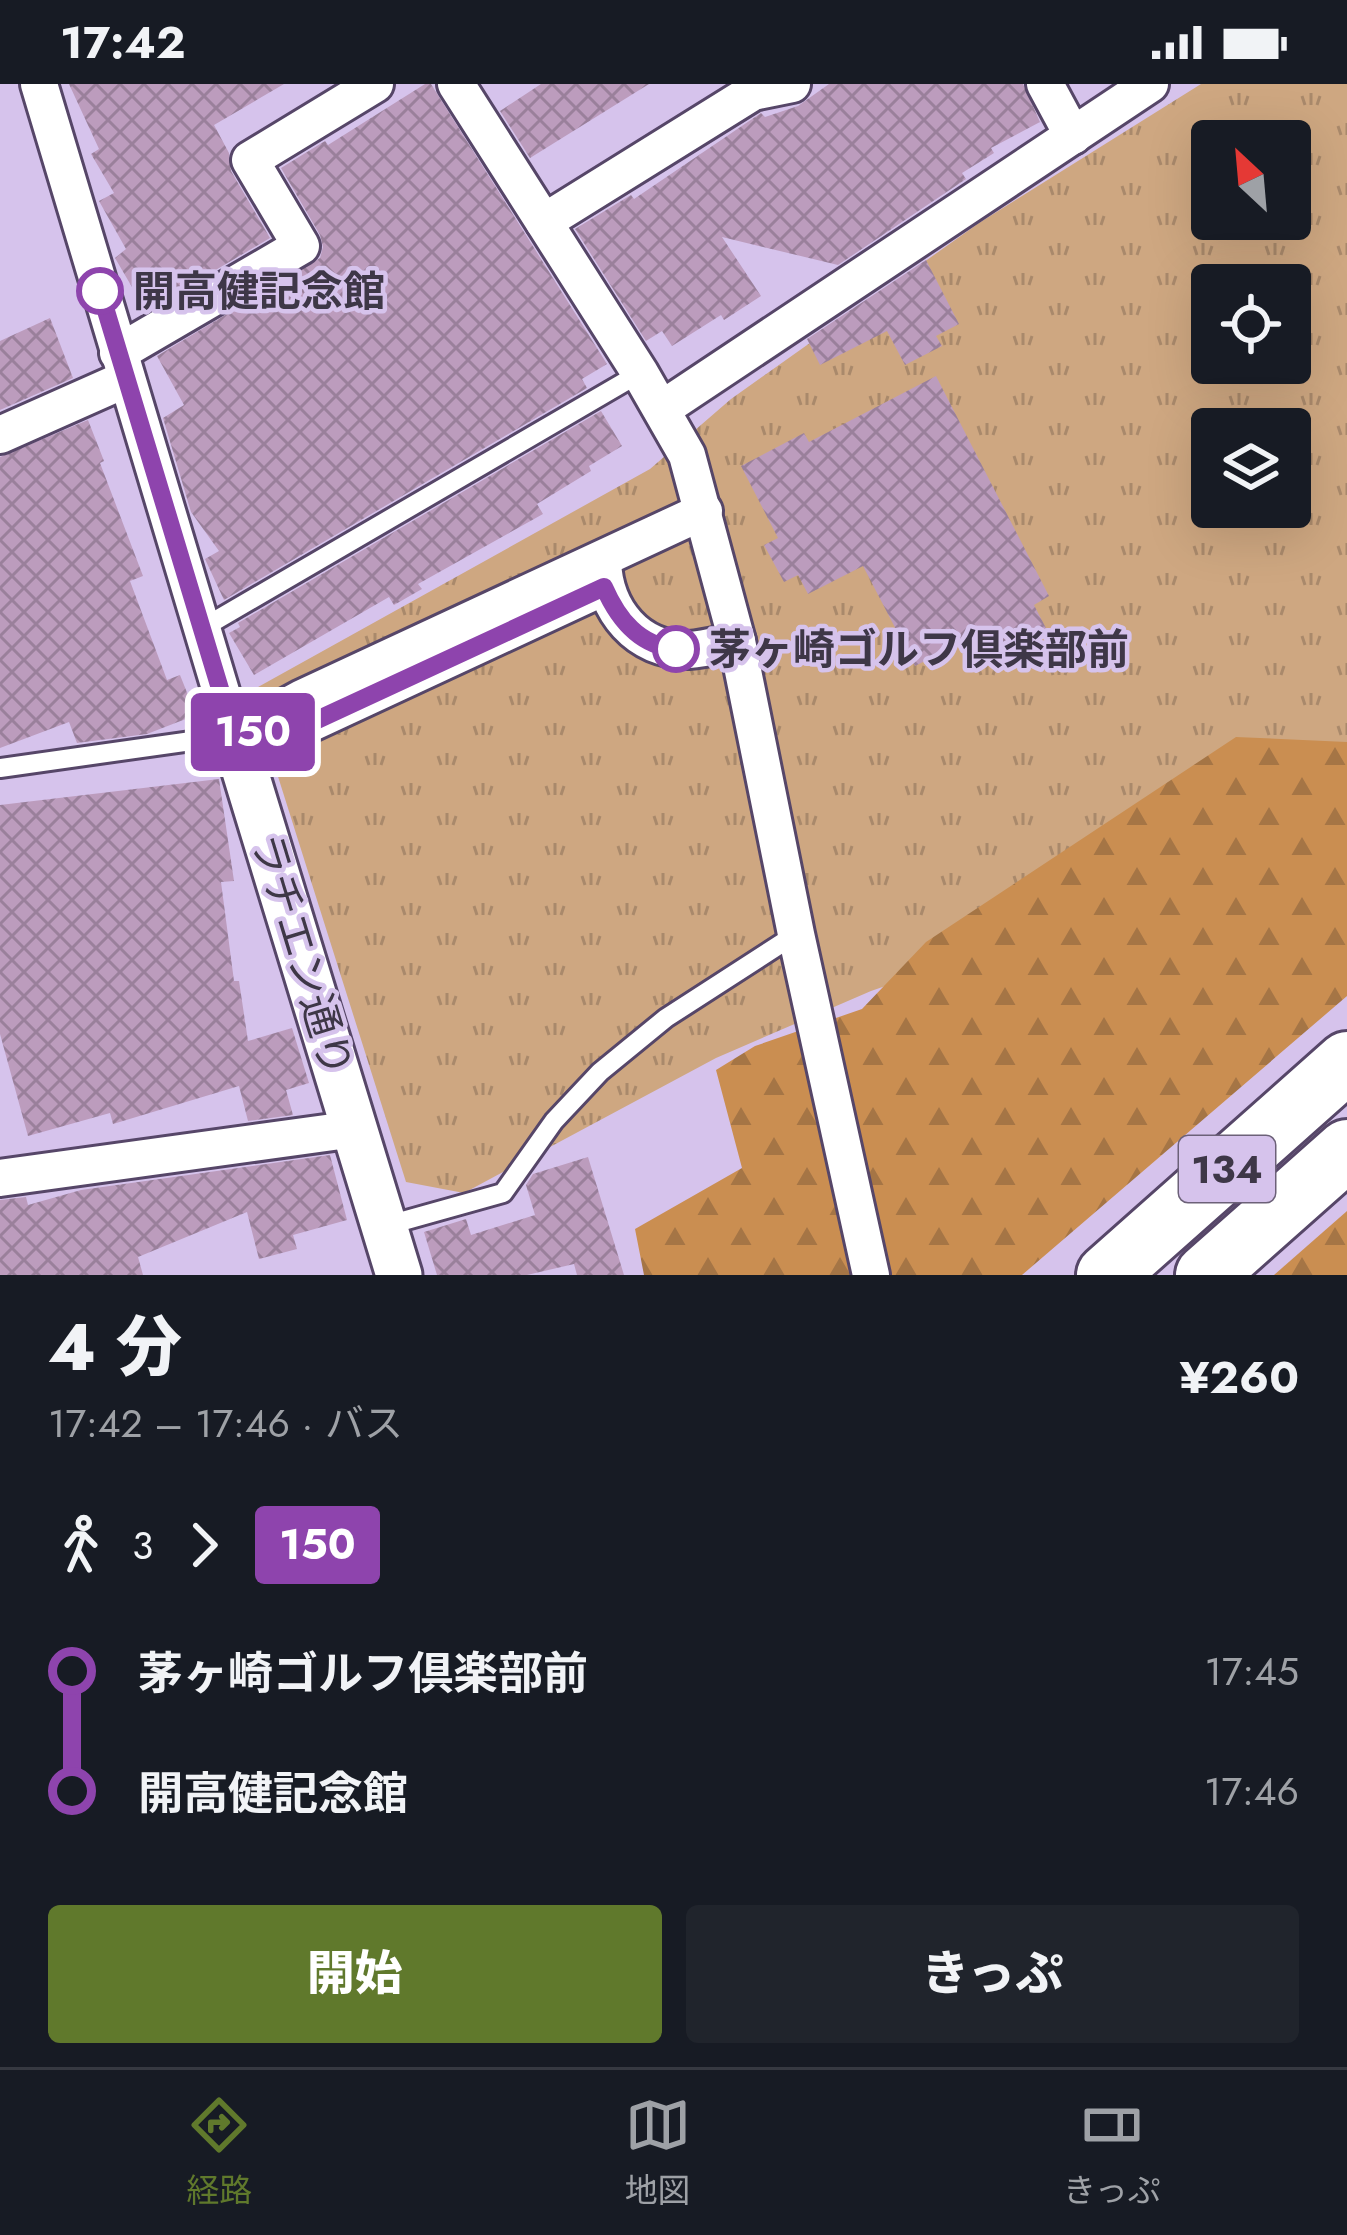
<!DOCTYPE html>
<html lang="ja">
<meta charset="utf-8">
<style>
:root{--surface:#171b24;--page:#20242c;--text:#f1f3f6;--muted:#9ea1a6;--line:#363941;--accent:#60792c}
body{margin:0;font-family:Jost,"Noto Sans JP",sans-serif;background:var(--page);color:var(--text);height:100vh;display:flex;flex-direction:column;font-size:45px;white-space:nowrap}
*{box-sizing:border-box;margin:0}
p{font-size:39px;color:var(--muted)}
.icon{flex:none;width:66px;height:66px;fill:none;stroke:currentColor;stroke-width:2;stroke-linecap:round;stroke-linejoin:round}
.map{position:relative;height:1191px;overflow:hidden}
.details{display:flex;flex-direction:column;background:var(--surface);flex:1}
.details>*{flex:none}
.badge{padding:0 24px;border-radius:9px;font-size:42px;line-height:78px}
.needle{width:78px;rotate:334deg}
.buttons{position:absolute;left:1191px;top:36px;display:grid;gap:24px}
.buttons a{display:grid;place-items:center;width:120px;height:120px;border-radius:12px;background:var(--surface);box-shadow:0 12px 48px #0002;font-size:60px}
.map>.badge{position:absolute;translate:-50% -50%;box-shadow:0 0 0 6px #fff}
.legs{display:flex;align-items:center;gap:18px;height:132px;padding:0 48px;font-size:39px}
.legs p{margin-inline-start:auto}
.overview{display:flex;align-items:center;justify-content:space-between;height:204px;padding:0 48px}
h1{font-size:66px;font-weight:800;line-height:90px}
.action{display:flex;gap:24px;margin-top:auto;padding:24px 48px}
.action a{flex:1;height:138px;border-radius:12px;background:var(--accent);color:#fff;font-size:48px;font-weight:800;line-height:138px;text-align:center}
.action a+a{background:var(--page);color:var(--text)}
ul{padding:0 48px;list-style:none}
li{display:flex;align-items:center;gap:42px;height:120px;font-size:45px}
li i{display:grid;place-items:center;width:18px;height:100%;margin:0 15px;background:currentColor}
li i::after{content:'';width:30px;height:30px;margin:-15px;border:9px solid;border-radius:50%;background:var(--surface)}
li p{margin-inline-start:auto}
li:first-child i{background:linear-gradient(#0000 50%,currentColor 0)}
li:last-child i{background:linear-gradient(currentColor 50%,#0000 0)}
.status{display:flex;justify-content:space-between;align-items:center;height:84px;padding:0 60px;background:var(--surface);direction:ltr}
.status svg{height:33px;fill:currentColor}
.dock{display:flex;justify-content:space-around;align-items:center;height:168px;border-top:3px solid var(--line);background:var(--surface);font-size:33px;color:var(--muted)}
.dock a{display:grid;justify-items:center;gap:6px}
.dock .active{color:var(--accent)}
.map>svg:first-child{display:block}
.grass{fill:url(#grass-tufts);fill-rule:evenodd}
.forest{fill:url(#forest-firs)}
.building{fill:url(#building-cross-hatch)}
.lines{fill:none;stroke-linecap:round;stroke-linejoin:round}
.service-casing{stroke:#564668;stroke-width:24}
.minor-casing{stroke:#564668;stroke-width:42}
.tertiary-casing{stroke:#564668;stroke-width:51}
.trunk-casing{stroke:#564668;stroke-width:66}
.service{stroke:#fff;stroke-width:18}
.minor{stroke:#fff;stroke-width:36}
.tertiary{stroke:#fff;stroke-width:45}
.trunk{stroke:#fff;stroke-width:60}
.line-1-casing{stroke:#fff;stroke-width:27}
.line-1{stroke:#8e44ad;stroke-width:18}
.stop-1-dot{fill:#fff;stroke:#8e44ad;stroke-width:6}
.labels{text-anchor:middle;dominant-baseline:central;stroke-width:9;stroke-linejoin:round;paint-order:stroke}
.shield{fill:#d6c3ec;stroke:#6c6178;stroke-width:3}
.shield-label{font-size:39px;font-weight:bold;fill:#3e3747}
.stop-label{font-size:42px;font-weight:bold;fill:#3e3747;stroke:#d6c3ec;text-anchor:start}
.street-label{font-size:42px;fill:#3e3747;stroke:#d6c3ec}
</style>
<div class="status"><b>17:42</b><svg viewBox="0 0 49 12"><path d="M0 12V9h3v3zM5 12V6h3v6zM10 12V3h3v9zM15 12V0h3v12zM26 1h20v11H26zM47 4h2v5h-2z"/></svg></div>
<div class="map">
<svg width="1347" height="1191" viewBox="0 0 1347 1191">
<defs>
<pattern id="grass-tufts" width="24" height="20" patternUnits="userSpaceOnUse" patternTransform="scale(3)"><rect width="24" height="20" fill="#cea781"/><path d="M3 7l-1-3M5 7V3M7 7l1-3M15 17l-1-3M17 17v-4M19 17l1-3" fill="none" stroke="#a9896b"/></pattern>
<pattern id="forest-firs" width="22" height="20" patternUnits="userSpaceOnUse" patternTransform="scale(3)"><rect width="22" height="20" fill="#ca8e51"/><path d="M5 1l3.5 6h-7zM16 11l3.5 6h-7z" fill="#a57545"/></pattern>
<pattern id="building-cross-hatch" width="8" height="8" patternUnits="userSpaceOnUse" patternTransform="scale(3)"><rect width="8" height="8" fill="#bc9cbd"/><path d="M0 0l8 8M0 8l8-8" fill="none" stroke="#9a809b"/></pattern>
</defs>
<rect width="100%" height="100%" fill="#d6c3ec"/>
<path class="grass" d="M1201 0H1347V743L871 907 716 974 464 1109 406 1098 251 607 650 385 731 315 979 139ZM1212 57H1290V135H1212ZM1212 201H1290V279H1212ZM1212 345H1290V423H1212Z"/>
<g class="forest">
<path d="M1236 653 1347 658V912L1022 1191H644L635 1145 742 1084 716 986 755 962 862 925 926 858Z"/>
<path d="M1347 1127V1191H1274Z"/>
</g>
<g class="building">
<path d="M69 0H284L214 41 229 69 231 87 270 154 146 227 115 174 126 165 99 117 114 109 91 70 99 65Z"/>
<path d="M425 0H431L607 280 582 295 587 304 224 516 205 475 219 467 191 428 163 334 184 321 157 272 320 174 323 163 320 151 281 84 325 57 328 61Z"/>
<path d="M541 0H649L530 74 500 27Z"/>
<path d="M829 0H1023L1040 38 991 64 994 69 962 89 966 95 838 181 722 153 761 212 724 236 721 231 672 262 662 247 646 257 575 145 631 111 634 115 761 29 765 33 798 22Z"/>
<path d="M926 176 959 240 936 252 942 262 905 281 887 247 820 281 807 255Z"/>
<path d="M50 234 73 294 0 326V257Z"/>
<path d="M936 292 1049 512 1034 521 1049 550 991 580 976 551 915 582 863 482 808 510 798 491 784 498 764 461 778 454 741 382 804 349 809 358Z"/>
<path d="M601 327 622 362 589 382 591 387 537 420 543 430 418 500 422 505 394 521 389 513 254 591 229 549 240 543 238 539Z"/>
<path d="M88 336 104 377 100 379 143 492 130 497 167 596 180 591 196 631 147 650 77 659 69 638 0 664V373Z"/>
<path d="M219 695 234 797 221 798 234 897H239L248 957 292 944 309 999 286 1006 293 1031 248 1037 239 1002 113 1040 110 1029 28 1052 0 950V721Z"/>
<path d="M330 1071 347 1136 293 1151 297 1165 259 1175 247 1128 138 1173 143 1191H0V1116L26 1113 28 1121 81 1106Z"/>
<path d="M588 1073 624 1191H577L574 1180 527 1191H437L424 1148 466 1135 471 1151 535 1131 526 1101 533 1090Z"/>
</g>
<g class="lines">
<defs>
<g id="service">
<path d="M201 545 640 289"/>
<path d="M0 684 234 651"/>
<path d="M385 1142 503 1109 554 1037 600 988 666 934 796 850"/>
</g>
<g id="minor">
<path d="M39 0 234 651"/>
<path d="M456 0 640 289 687 371 737 557 796 850 871 1191"/>
<path d="M1045 0 1073 52"/>
<path d="M544 138 753 8 792 0"/>
<path d="M118 269 301 162 250 76 375 0"/>
<path d="M662 325 1150 0"/>
<path d="M0 351 126 295"/>
<path d="M603 478C605 526 637 567 689 566 705 565 722 560 737 557"/>
<path d="M255 648 305 642 604 503"/>
<path d="M234 651 302 614 704 427"/>
<path d="M0 1094 355 1045"/>
</g>
<path id="tertiary" d="M234 651 399 1191"/>
<g id="trunk">
<path d="M1107 1191 1347 978"/>
<path d="M1206 1191 1347 1066"/>
</g>
</defs>
<use href="#service" class="service-casing"/>
<use href="#minor" class="minor-casing"/>
<use href="#tertiary" class="tertiary-casing"/>
<use href="#trunk" class="trunk-casing"/>
<use href="#service" class="service"/>
<use href="#minor" class="minor"/>
<use href="#tertiary" class="tertiary"/>
<use href="#trunk" class="trunk"/>
</g>
<g class="lines">
<defs>
<path id="line-1" d="M100 207 234 651 304 642 604 503C618 535 639 562 676 565"/>
</defs>
<use href="#line-1" class="line-1-casing"/>
<use href="#line-1" class="line-1"/>
</g>
<g class="stop-1-dot">
<circle cx="100" cy="207" r="21"/>
<circle cx="676" cy="565" r="21"/>
</g>
<g class="labels">
<rect class="shield" x="1179" y="1052" width="96" height="66" rx="9"/>
<g class="shield-label">
<text x="1227" y="1085">134</text>
</g>
<g class="stop-label">
<text x="133" y="207">開高健記念館</text>
<text x="709" y="565">茅ヶ崎ゴルフ倶楽部前</text>
</g>
<g class="street-label">
<text transform="translate(302 871) rotate(73)">ラチエン通り</text>
</g>
</g>
</svg>
<div class="buttons">
<a><svg class="needle" viewBox="-14 -14 28 28"><path d="M0-13l5 13h-10z" fill="#e53935"/><path d="M0 13l5-13h-10z" fill="#9ea1a6"/></svg></a>
<a><svg class="icon" aria-label="locate" viewBox="0 0 24 24"><circle cx="12" cy="12" r="6"/><path d="M12 2v4M12 18v4M2 12h4M18 12h4"/></svg></a>
<a><svg class="icon" aria-label="layers" viewBox="0 0 24 24"><path d="M12 4l9 5-9 5-9-5zM3 14l9 5 9-5"/></svg></a>
</div>
<b class="badge" style="left:253px;top:648px;background:#8e44ad;color:#fff">150</b>
</div>
<section class="details">
<div class="overview"><div><h1>4 分</h1><p>17:42 – 17:46 · バス</p></div><b>¥260</b></div>
<div class="legs"><svg class="icon" aria-label="walk" viewBox="0 0 24 24"><circle cx="13" cy="4" r="2"/><path d="M13 8l-2 6 4 7M11 14l-3 7M7 12l3-4h3l4 4"/></svg>3<svg class="icon" aria-label="forward" viewBox="0 0 24 24"><path d="M9 5l7 7-7 7"/></svg><b class="badge" style="background:#8e44ad;color:#fff">150</b></div>
<ul>
<li><i style="color:#8e44ad"></i><b>茅ヶ崎ゴルフ倶楽部前</b><p>17:45</p></li>
<li><i style="color:#8e44ad"></i><b>開高健記念館</b><p>17:46</p></li>
</ul>
<div class="action"><a>開始</a><a>きっぷ</a></div>
</section>
<nav class="dock">
<a class="active"><svg class="icon" aria-label="directions" viewBox="0 0 24 24"><path d="M12 3l9 9-9 9-9-9zM9 14v-3h6M13 9l2 2-2 2"/></svg>経路</a>
<a><svg class="icon" aria-label="map" viewBox="0 0 24 24"><path d="M3 6l6-2 6 2 6-2v14l-6 2-6-2-6 2zM9 4v14M15 6v14"/></svg>地図</a>
<a><svg class="icon" aria-label="tickets" viewBox="0 0 24 24"><path d="M3 7h18v10H3zM15 7v10"/></svg>きっぷ</a>
</nav>
